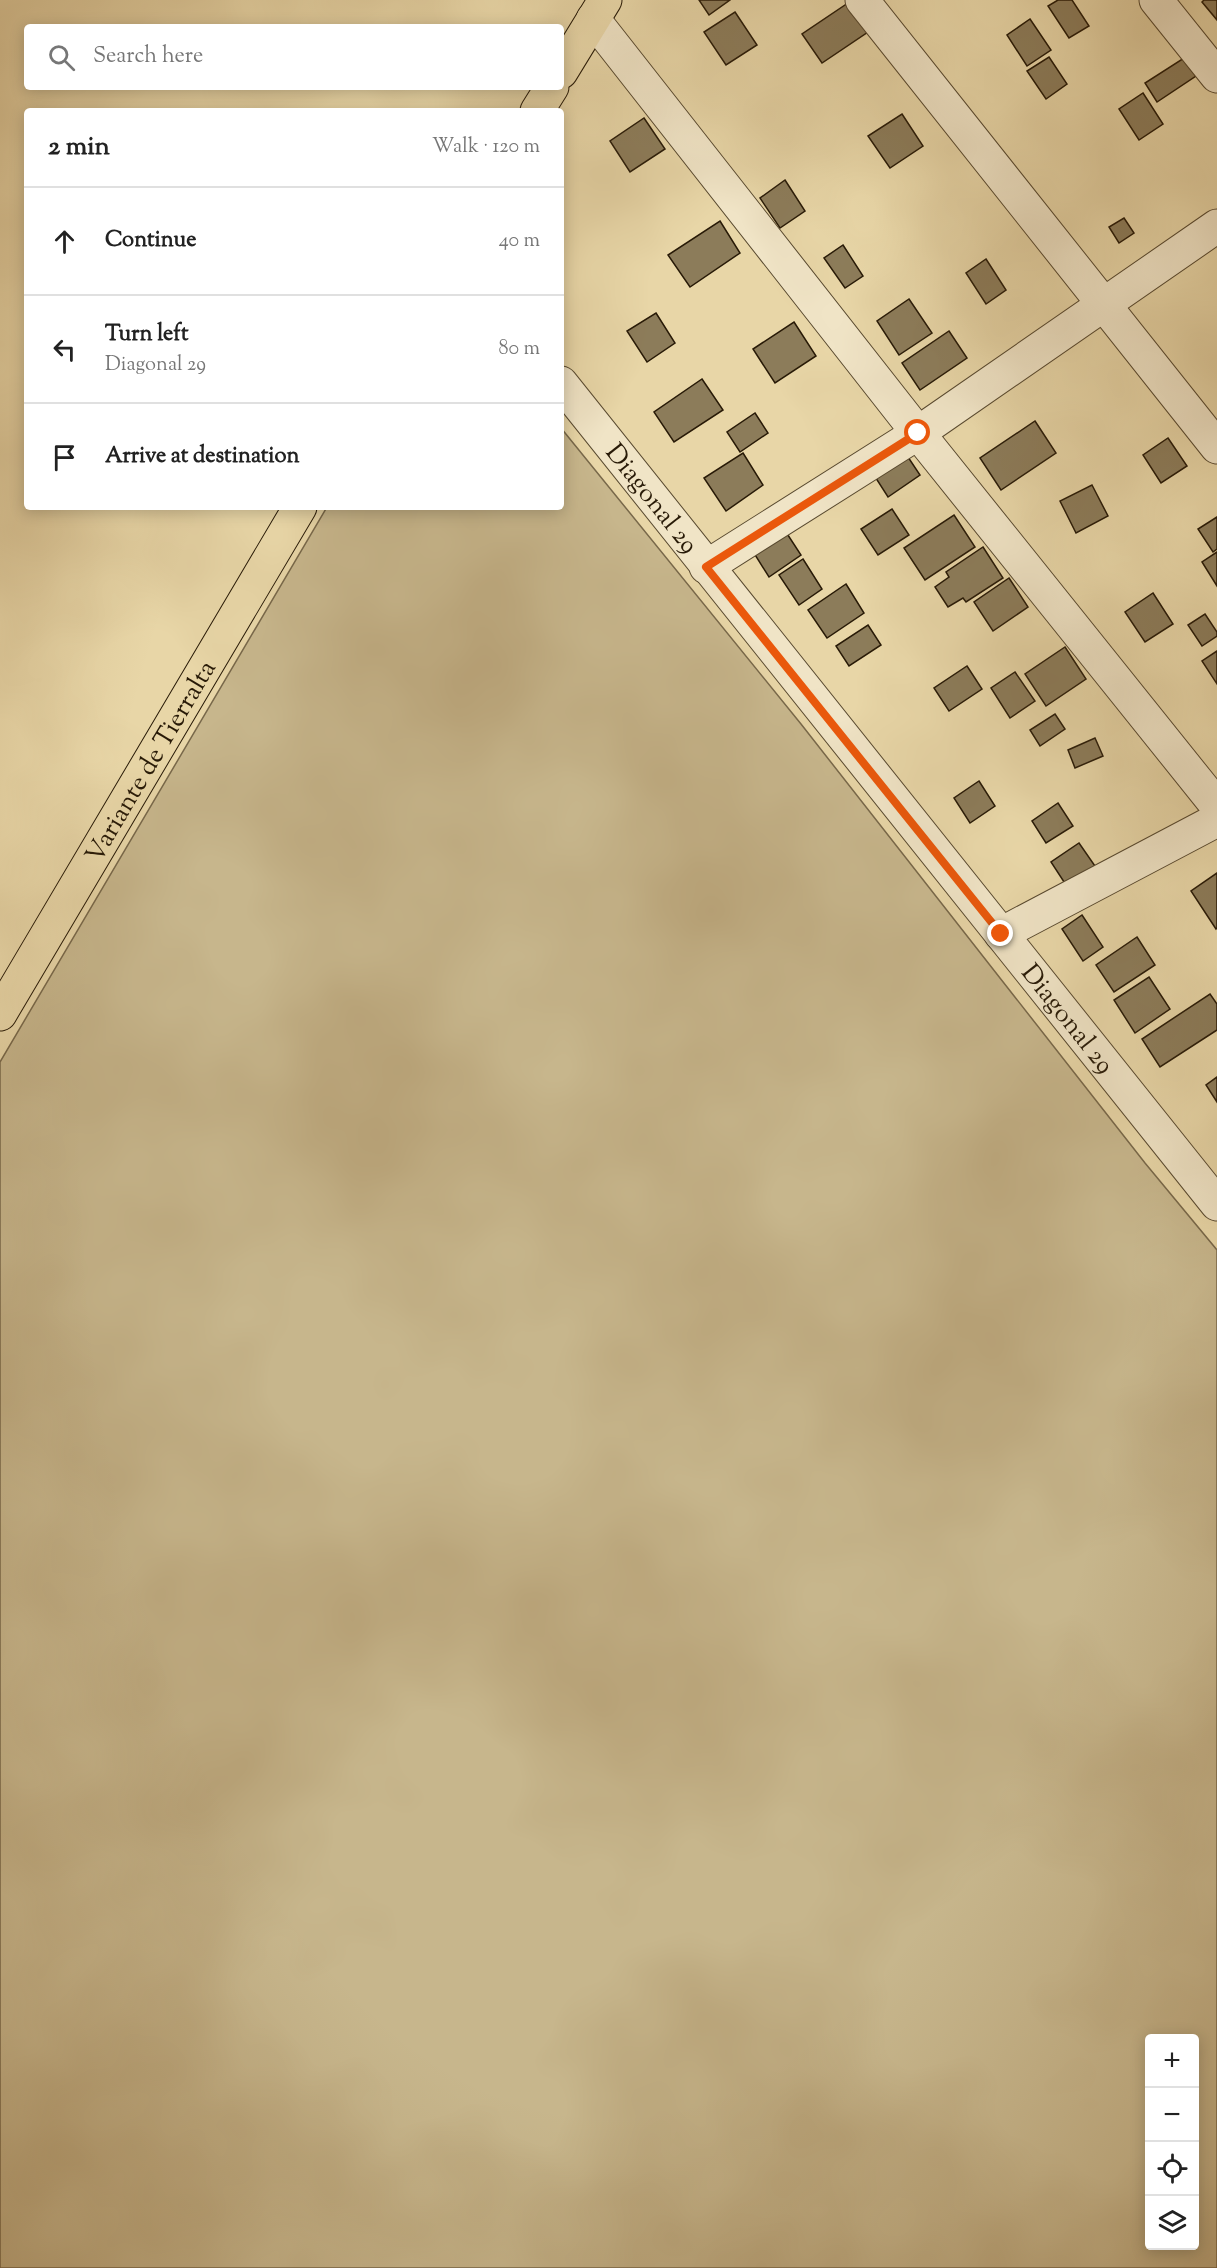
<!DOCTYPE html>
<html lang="en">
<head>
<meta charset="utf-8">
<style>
	:root { --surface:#fff; --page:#f2f2f2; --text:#222; --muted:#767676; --line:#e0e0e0 }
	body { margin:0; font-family:"Sorts Mill Goudy",serif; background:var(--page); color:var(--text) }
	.controls { position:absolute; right:18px; bottom:18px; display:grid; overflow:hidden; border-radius:6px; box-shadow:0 3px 15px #0003 }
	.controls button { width:54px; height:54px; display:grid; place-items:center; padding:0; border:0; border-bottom:2px solid var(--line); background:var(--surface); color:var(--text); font:30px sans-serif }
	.stop { position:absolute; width:18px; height:18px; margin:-14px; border:4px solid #ea580c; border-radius:50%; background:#fff }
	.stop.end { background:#ea580c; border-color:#fff; box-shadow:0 2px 6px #0008 }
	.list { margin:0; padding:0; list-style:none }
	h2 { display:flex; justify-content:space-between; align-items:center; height:78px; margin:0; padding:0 24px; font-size:26px }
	h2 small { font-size:20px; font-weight:400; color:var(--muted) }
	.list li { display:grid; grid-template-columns:39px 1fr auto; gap:18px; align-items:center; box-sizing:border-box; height:108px; padding:0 24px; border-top:2px solid var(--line) }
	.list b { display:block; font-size:22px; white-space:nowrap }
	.list p { margin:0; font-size:20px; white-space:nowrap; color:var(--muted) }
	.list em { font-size:20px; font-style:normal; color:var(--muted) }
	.icon { flex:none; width:33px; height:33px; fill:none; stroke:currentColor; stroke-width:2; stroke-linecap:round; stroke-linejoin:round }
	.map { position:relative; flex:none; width:1217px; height:2268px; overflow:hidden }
	.search { position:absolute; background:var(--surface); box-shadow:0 3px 15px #0003; left:24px; top:24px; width:540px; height:66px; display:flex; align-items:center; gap:15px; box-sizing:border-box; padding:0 21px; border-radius:6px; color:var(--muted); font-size:22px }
	.panel { position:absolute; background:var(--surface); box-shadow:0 3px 15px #0003; left:24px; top:108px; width:540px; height:402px; border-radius:6px }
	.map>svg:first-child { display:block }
</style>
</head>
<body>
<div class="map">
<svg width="1217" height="2268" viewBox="0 0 1217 2268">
	<rect width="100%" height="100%" fill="#e8d6a7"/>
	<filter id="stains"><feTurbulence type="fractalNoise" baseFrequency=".00333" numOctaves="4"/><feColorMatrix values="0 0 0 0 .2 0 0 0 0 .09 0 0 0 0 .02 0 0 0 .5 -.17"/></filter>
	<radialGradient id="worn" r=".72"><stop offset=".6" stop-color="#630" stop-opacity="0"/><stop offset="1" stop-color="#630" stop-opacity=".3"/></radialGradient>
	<path fill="#c7b68c" stroke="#78684a" stroke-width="1.5" fill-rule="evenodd" d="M561,428L801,724L1145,1163L1217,1250V2268H0V1062L327,507H561ZM1150,2038H1194V2246H1150Z"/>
	<g fill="#8c7c5a" stroke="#281a07" stroke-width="1.5">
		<path d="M699,0H730L709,15Z"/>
		<path d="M1058,0H1072L1089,26L1069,38L1048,6Z"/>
		<path d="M1204,0H1217V20L1202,2Z"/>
		<path d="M848,3L868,32L822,63L802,34Z"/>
		<path d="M735,12L757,45L726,65L704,32Z"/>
		<path d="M1030,19L1051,50L1027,66L1007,35Z"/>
		<path d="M1049,57L1067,84L1046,99L1027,71Z"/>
		<path d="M1184,58L1196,76L1157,102L1145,83Z"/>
		<path d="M1143,93L1163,124L1139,140L1119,109Z"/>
		<path d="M902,114L923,146L890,168L868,136Z"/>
		<path d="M644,118L665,149L630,172L610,141Z"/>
		<path d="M785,180L805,211L780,228L760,198Z"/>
		<path d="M1124,218L1134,233L1119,243L1109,227Z"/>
		<path d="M720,221L740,253L690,287L668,255Z"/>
		<path d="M843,245L863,276L845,288L824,258Z"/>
		<path d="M986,259L1006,290L986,304L966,273Z"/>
		<path d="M909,299L932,333L899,355L877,321Z"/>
		<path d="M656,313L675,343L647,362L627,331Z"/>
		<path d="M794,322L816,356L775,383L753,349Z"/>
		<path d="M949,331L967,358L920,390L902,363Z"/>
		<path d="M702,379L723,410L674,442L654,412Z"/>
		<path d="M755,413L768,433L740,452L727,432Z"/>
		<path d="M1035,421L1056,453L1001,490L980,458Z"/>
		<path d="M1168,438L1187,466L1161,483L1143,455Z"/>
		<path d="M904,451L920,475L888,497L872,472Z"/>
		<path d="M743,453L763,485L726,511L704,478Z"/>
		<path d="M1092,485L1108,516L1076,533L1060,501Z"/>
		<path d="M892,509L909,535L878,555L861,529Z"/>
		<path d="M954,515L975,547L925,580L904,548Z"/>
		<path d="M1217,517V549L1213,552L1198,529Z"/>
		<path d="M784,529L801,555L769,577L752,550Z"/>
		<path d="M983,547L1003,578L966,602L963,598L948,607L935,587L949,577L946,572Z"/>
		<path d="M1217,552V586L1202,562Z"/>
		<path d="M803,559L822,589L799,605L779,575Z"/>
		<path d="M1009,578L1028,607L993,631L974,602Z"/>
		<path d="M846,584L864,613L827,638L808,610Z"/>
		<path d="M1153,593L1173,624L1145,642L1125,612Z"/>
		<path d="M1205,614L1217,632V636L1202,646L1188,625Z"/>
		<path d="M868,625L881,645L849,666L836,646Z"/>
		<path d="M1065,647L1086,679L1046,706L1025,674Z"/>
		<path d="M1217,651V684L1202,661Z"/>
		<path d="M967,666L982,689L949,711L934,688Z"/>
		<path d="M1015,672L1035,701L1010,718L991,688Z"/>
		<path d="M1055,714L1065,729L1040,746L1030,730Z"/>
		<path d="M1095,738L1103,756L1075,768L1068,750Z"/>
		<path d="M979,781L995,806L970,823L954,798Z"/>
		<path d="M1058,803L1073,826L1046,843L1032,821Z"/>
		<path d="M1079,843L1095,866L1066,885L1051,862Z"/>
		<path d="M1217,873V928L1216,929L1191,891Z"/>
		<path d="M1082,915L1103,947L1083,961L1062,929Z"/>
		<path d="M1137,937L1155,965L1114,992L1096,965Z"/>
		<path d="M1149,977L1170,1009L1135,1033L1114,1000Z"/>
		<path d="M1210,994L1217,1004V1030L1160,1067L1142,1039Z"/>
		<path d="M1217,1077V1102L1206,1085Z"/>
	</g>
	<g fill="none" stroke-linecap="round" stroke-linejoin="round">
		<defs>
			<g id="minor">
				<path d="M862,0L1217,447"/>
				<path d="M1156,0L1217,76"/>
				<path d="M593,19L918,433L1217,806"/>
				<path id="s1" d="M561,383L1217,1204"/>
				<path d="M706,567L918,433L1217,226"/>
				<path d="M1001,934L1217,820"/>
			</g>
			<g id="major">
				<path d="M561,72L605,0"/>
				<path d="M537,111L552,87"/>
				<path id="s2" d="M0,1014L300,507"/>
			</g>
		</defs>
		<use href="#minor" stroke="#58492f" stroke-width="35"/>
		<use href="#major" stroke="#281a07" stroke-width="35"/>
		<use href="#minor" stroke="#f0e4c6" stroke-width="33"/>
		<use href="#major" stroke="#e8d6a7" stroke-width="33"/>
	</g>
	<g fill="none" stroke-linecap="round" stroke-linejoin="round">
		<path stroke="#ea580c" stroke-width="8" d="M918,433L706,567L1001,934"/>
	</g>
	<g text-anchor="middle" stroke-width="4.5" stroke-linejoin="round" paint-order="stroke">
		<g font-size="26" fill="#281a07" stroke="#f0e4c6">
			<text dy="9" stroke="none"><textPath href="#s1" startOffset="147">Diagonal 29</textPath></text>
			<text dy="9" stroke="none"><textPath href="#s2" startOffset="294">Variante de Tierralta</textPath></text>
			<text dy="9" stroke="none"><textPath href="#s1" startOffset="813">Diagonal 29</textPath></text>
		</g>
	</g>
	<rect width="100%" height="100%" filter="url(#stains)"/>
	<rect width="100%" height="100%" fill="url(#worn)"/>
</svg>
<div class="controls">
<button>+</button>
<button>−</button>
<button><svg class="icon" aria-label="locate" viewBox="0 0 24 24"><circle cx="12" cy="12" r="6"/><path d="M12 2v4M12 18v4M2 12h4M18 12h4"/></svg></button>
<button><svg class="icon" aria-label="layers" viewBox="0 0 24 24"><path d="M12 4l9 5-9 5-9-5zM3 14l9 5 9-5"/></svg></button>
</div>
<div class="stop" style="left:918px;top:433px"></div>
<div class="stop end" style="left:1001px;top:934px"></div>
<div class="search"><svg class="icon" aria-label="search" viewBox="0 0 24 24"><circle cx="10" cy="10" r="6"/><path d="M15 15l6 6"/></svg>Search here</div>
<section class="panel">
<h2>2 min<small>Walk · 120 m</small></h2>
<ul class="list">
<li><svg class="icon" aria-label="ahead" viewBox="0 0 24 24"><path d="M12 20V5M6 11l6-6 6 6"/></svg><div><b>Continue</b></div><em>40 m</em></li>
<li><svg class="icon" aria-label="left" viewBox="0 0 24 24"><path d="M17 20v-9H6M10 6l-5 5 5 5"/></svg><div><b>Turn left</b><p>Diagonal 29</p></div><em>80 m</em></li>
<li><svg class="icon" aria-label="arrive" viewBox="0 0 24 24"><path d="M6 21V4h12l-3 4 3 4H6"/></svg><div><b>Arrive at destination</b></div></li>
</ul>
</section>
</div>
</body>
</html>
